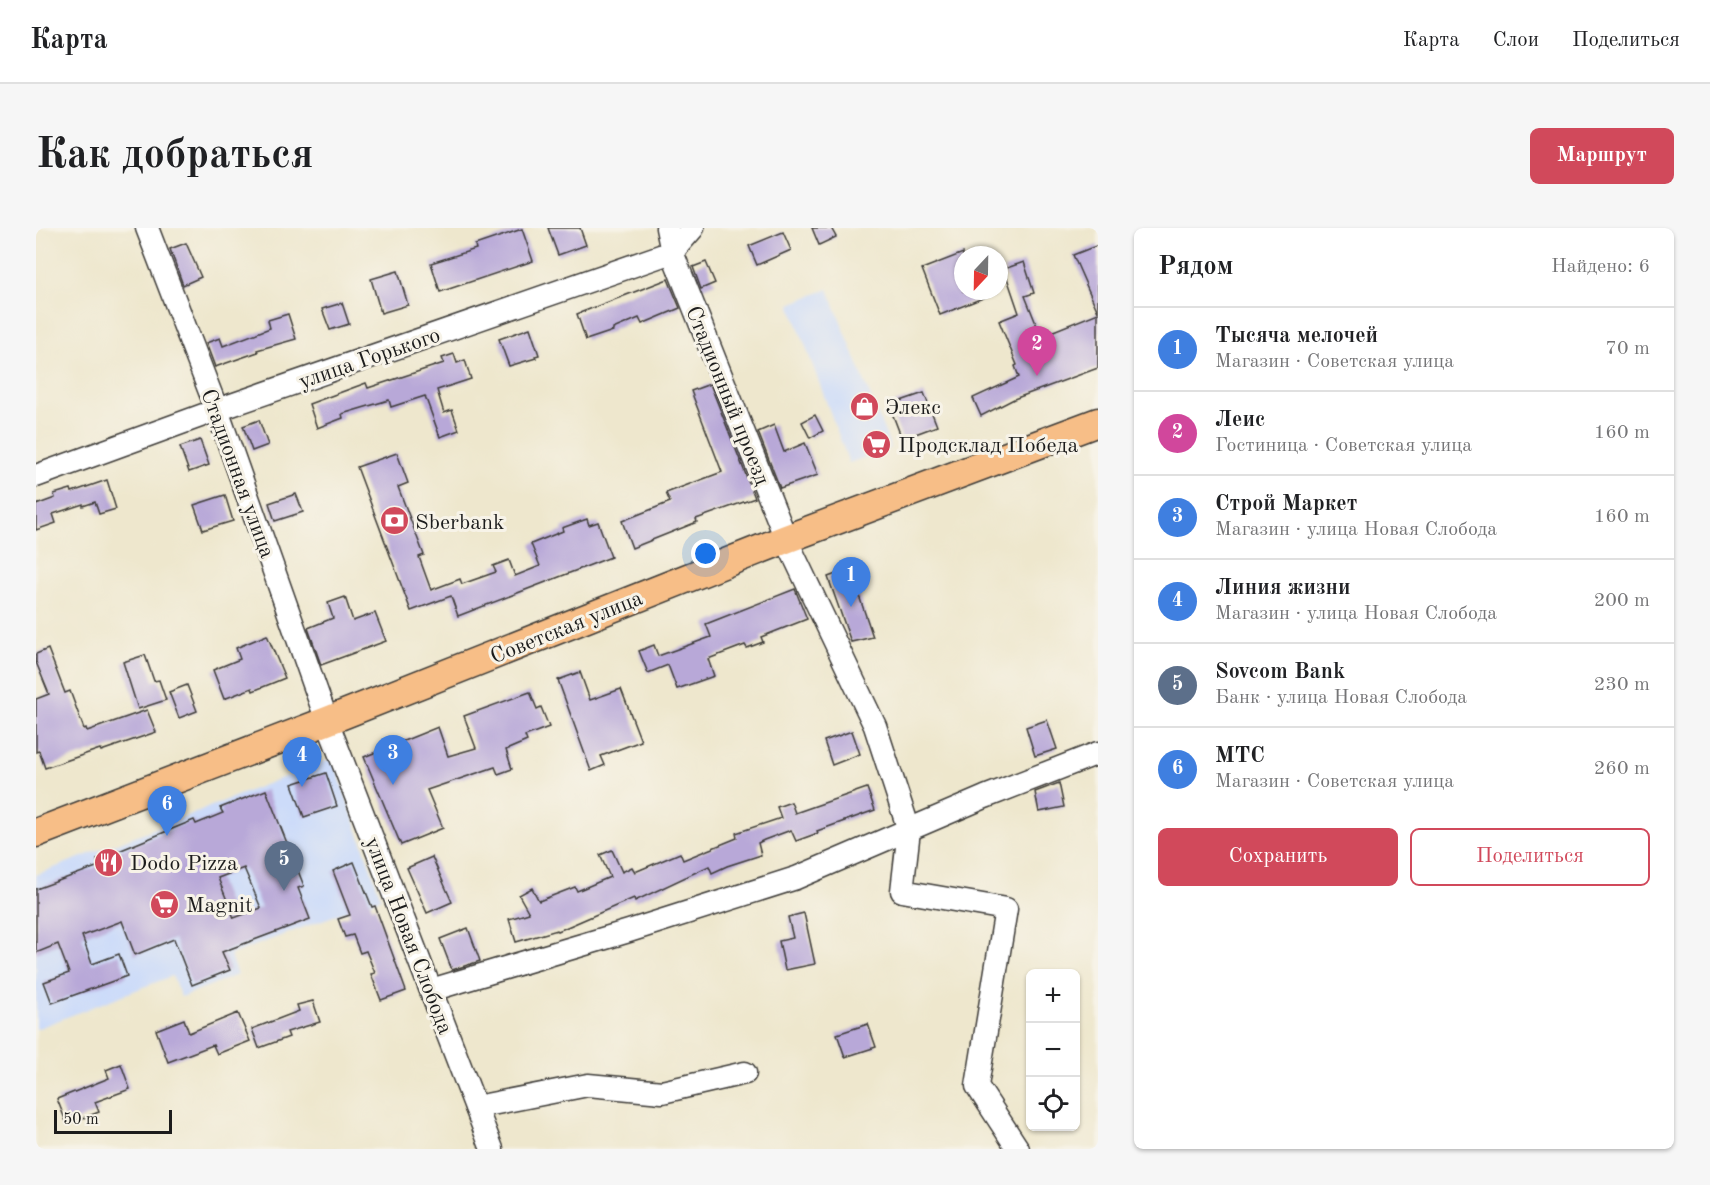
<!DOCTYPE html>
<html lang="ru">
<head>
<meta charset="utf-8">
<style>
	:root { --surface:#fff; --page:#f6f6f6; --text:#202124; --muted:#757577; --line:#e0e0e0; --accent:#d1495b }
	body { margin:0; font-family:"Old Standard TT",serif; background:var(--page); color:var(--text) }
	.controls { position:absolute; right:18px; bottom:18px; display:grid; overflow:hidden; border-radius:9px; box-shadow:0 2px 4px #0004 }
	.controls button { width:54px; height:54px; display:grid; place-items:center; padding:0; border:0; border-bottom:2px solid var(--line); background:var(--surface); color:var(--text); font:30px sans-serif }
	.compass { position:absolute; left:918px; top:18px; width:54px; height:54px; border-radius:50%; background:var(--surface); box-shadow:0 2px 4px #0004; rotate:202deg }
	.scale { position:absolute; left:18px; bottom:15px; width:118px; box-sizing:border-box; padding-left:6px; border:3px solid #1c1c1c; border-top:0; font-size:16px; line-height:21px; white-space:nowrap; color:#1c1c1c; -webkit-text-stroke:4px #f7f3e8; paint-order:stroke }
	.you { position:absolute; left:670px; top:326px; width:21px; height:21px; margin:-15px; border:4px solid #fff; border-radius:50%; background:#1a73e8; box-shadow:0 0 0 9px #1a73e833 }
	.badge { display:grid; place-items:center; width:39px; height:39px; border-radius:50%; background:var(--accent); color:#fff; font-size:20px; font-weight:700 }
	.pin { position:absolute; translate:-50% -50px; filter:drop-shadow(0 2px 3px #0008) }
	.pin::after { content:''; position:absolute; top:32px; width:21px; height:18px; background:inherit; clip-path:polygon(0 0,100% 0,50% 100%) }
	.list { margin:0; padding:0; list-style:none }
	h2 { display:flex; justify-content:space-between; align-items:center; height:78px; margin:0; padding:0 24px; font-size:26px }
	h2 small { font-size:20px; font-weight:400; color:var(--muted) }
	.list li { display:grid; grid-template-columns:39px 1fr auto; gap:18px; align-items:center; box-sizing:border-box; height:84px; padding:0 24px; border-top:2px solid var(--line) }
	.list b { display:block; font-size:22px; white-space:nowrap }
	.list p { margin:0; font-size:20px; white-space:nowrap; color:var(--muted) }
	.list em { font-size:20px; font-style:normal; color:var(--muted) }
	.actions { display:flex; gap:12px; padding:18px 24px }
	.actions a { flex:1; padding:14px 0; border:2px solid var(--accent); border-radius:9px; text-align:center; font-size:21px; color:var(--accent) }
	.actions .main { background:var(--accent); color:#fff }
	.icon { flex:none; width:33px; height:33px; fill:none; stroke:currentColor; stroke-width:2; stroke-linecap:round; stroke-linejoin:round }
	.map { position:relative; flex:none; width:1062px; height:921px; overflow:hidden; border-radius:9px }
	header { display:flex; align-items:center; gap:36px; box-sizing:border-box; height:84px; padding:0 30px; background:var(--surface); border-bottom:2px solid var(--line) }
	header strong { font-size:28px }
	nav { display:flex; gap:33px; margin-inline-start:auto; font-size:21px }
	.intro { display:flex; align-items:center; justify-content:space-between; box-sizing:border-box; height:144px; padding:0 36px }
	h1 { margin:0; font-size:42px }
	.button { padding:15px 27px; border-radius:9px; background:var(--accent); color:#fff; font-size:21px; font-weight:700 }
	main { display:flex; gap:36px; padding:0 36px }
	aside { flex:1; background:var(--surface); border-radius:9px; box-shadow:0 2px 4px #0004 }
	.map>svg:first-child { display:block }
</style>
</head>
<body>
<header>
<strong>Карта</strong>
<nav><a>Карта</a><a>Слои</a><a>Поделиться</a></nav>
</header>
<div class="intro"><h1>Как добраться</h1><a class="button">Маршрут</a></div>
<main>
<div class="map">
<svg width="1062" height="921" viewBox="0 0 1062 921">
	<rect width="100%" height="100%" fill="#f7f3e8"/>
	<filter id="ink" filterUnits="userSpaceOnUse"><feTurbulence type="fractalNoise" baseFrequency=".0167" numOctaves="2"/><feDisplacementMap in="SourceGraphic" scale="12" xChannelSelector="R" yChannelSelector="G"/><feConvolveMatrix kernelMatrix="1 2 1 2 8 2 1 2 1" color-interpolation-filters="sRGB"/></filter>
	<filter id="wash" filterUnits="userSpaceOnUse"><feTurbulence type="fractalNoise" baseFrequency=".008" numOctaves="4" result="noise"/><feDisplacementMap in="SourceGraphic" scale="24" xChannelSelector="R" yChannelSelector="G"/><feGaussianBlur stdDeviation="1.35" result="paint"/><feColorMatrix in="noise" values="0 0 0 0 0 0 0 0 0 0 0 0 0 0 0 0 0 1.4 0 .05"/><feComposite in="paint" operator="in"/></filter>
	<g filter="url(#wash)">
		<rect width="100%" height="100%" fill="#eee7cd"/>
		<g fill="#ccdbf9">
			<path d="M792,61L855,220L813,235L754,76Z"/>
			<path d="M297,530L345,670L194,727L201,747L145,769L136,748L0,801V647Z"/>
		</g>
		<g id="blocks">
			<g fill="#b8a8d8" fill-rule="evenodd">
				<path d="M512,0H544L550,17L522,27Z"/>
				<path d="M776,0H795L800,9L783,17Z"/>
				<path d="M486,1L497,33L404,64L395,35L440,21L439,17Z"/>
				<path d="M747,4L755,22L721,37L713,18Z"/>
				<path d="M150,15L165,49L147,57L134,21Z"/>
				<path d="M1062,17V84L1037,27Z"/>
				<path d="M927,25V63L962,64L904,87L886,41Z"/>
				<path d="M670,34L679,55L665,61L657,39Z"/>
				<path d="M988,34L998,65L989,68L1005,108L1062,85V140L978,171L945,188L937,170L983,149L979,138L981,137L963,93L983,85L968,41Z"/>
				<path d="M362,43L372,77L345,85L335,51Z"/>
				<path d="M632,51L644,80L606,96L603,90L577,101V103L550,112L541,86Z"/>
				<path d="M306,75L313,96L294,102L286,81Z"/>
				<path d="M252,86L260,111L221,122L222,124L179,139L170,115L184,110L187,118L234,100L232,92Z"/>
				<path d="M494,100L503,127L499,128L500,130L473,138L463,111Z"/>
				<path d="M418,126L421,135L429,132L435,151L401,162L408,185L416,182L423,202L404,209L389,168L355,179L353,172L306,186L307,190L281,200L273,176L330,155L332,160L408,135L406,130Z"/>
				<path d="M674,156L719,270L660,291L661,294L596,320L586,293L634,274L630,265L686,244L655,163Z"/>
				<path d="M888,165L901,198L866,211L853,177Z"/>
				<path d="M779,187L787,203L774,210L766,194Z"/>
				<path d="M223,192L232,217L216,223L207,198Z"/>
				<path d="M738,197L748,224L769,215L782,247L744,260L722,204Z"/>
				<path d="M164,212L173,237L153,244L144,219Z"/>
				<path d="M361,225L372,255L362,259L388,327L383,329L395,362L424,351L426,356L460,344L457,338L473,332L479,348L504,338L495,316L527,303L526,300L551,291L553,297L562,294L575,329L422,388L415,368L375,383L321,239Z"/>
				<path d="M71,252L80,281L63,286L59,274L47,278V276L17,286L20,295L0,302V277L19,270L18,266L35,261L36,264Z"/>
				<path d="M260,266L267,284L239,293L233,275Z"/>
				<path d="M189,267L197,293L167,302L158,277Z"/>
				<path d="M814,341L837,409L815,414L792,349Z"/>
				<path d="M759,361L771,391L725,409L727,414L711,420L709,417L672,431L678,448L641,461L632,437L612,445L603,423L618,417L622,428L675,409L670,396Z"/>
				<path d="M309,369L317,393L339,385L350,413L285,437L272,400L297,390L292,375Z"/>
				<path d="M231,407L249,450L217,463L216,460L188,471L177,442L204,431L200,420Z"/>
				<path d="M12,421L29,465L34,463L48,501L50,500L51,503L111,482L120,504L65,523L64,521L9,540L3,523L0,524V471L13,466L0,434V426Z"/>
				<path d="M109,427L118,453L123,452L130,472L102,481L87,434Z"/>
				<path d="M544,444L554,472L585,461L605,513L565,528L569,537L555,543L522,452Z"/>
				<path d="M151,457L161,483L143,490L133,464Z"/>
				<path d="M494,464L501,481L505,479L513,499L489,508L491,513L470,522L476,541L462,546L459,539L391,562L407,600L365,617L328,529L402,499L412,528L440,520L428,488Z"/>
				<path d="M1011,492L1021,521L999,528L990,499Z"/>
				<path d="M816,503L824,526L796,537L788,513Z"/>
				<path d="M290,545L301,578L268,589L256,556Z"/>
				<path d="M1023,555L1028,579L1003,584L999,564Z"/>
				<path d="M831,560L839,582L781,603L782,605L760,613L755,602L728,612L722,615L725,627L691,638L676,645L673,638L599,673L598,670L522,703L521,702L480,714L473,691L493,685L483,667L496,660L503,673L539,659L541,663L574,649L564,627L576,622L586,644L596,639L599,644L644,625L647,632L701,610L700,605L745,590L741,579L755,574L759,585Z"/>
				<path d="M230,562L268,658L262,660L274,691L186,724L194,742L156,757L138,711L99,727L86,693L46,708L56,736L83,726L91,748L16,775L8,754L33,745L22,716L0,725V661L63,638L61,632L158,592L160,596L187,585L184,580ZM208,640L225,680L198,690L182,650Z"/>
				<path d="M396,629L416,674L391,685L371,640Z"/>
				<path d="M318,634L336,679L339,678L370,763L345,772L335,746L339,745L330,723L324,725L317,707L309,709L302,691L314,687L297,643Z"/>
				<path d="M768,685L779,736L749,742L743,713L757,710L752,689Z"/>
				<path d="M432,700L444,733L416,742L404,711Z"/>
				<path d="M277,773L284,794L251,804L253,809L223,820L216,801L263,783L261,777Z"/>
				<path d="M202,785L214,813L181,826L177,817L132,834L120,802L148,791L153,805Z"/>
				<path d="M832,796L840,819L809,829L801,806Z"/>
				<path d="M85,836L94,861L59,874L63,884L31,896L21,871L73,850L70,842Z"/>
			</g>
		</g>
	</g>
	<g filter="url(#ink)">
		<use href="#blocks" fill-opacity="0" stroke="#3c3a37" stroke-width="1.5"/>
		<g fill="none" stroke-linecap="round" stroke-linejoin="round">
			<defs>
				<g id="minor">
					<path d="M111,0L181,182L291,493L456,921"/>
					<path d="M631,0L636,24L750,311L839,498L873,602L866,663L970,681L941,858L982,921"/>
					<path d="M0,248L181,182L636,24L657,0"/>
					<path d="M395,762L593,703L760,650L949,569L1062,525"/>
					<path d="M440,879L552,857L626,864L709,845"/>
				</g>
				<path id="major" d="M0,605L291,493L750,311L1062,194"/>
			</defs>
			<use href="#minor" stroke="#3c3a37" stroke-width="25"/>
			<use href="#major" stroke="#3c3a37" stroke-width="31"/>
			<use href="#minor" stroke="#fff" stroke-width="22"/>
			<use href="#major" stroke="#f7be87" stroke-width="28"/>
		</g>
	</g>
	<defs>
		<symbol id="shop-disc" viewBox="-11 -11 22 22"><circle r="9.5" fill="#d1495b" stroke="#f7f3e8"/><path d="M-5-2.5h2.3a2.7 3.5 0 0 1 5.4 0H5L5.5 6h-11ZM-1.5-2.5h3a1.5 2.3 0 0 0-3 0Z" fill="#fff"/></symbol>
		<symbol id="supermarket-disc" viewBox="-11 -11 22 22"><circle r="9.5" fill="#d1495b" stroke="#f7f3e8"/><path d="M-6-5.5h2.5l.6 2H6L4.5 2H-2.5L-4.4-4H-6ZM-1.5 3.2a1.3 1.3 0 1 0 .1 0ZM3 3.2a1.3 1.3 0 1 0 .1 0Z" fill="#fff"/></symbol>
		<symbol id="bank-disc" viewBox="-11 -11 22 22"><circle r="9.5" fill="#d1495b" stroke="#f7f3e8"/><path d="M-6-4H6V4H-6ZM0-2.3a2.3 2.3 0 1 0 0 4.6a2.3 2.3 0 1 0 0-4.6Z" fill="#fff"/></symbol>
		<symbol id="restaurant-disc" viewBox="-11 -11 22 22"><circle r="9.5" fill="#d1495b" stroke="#f7f3e8"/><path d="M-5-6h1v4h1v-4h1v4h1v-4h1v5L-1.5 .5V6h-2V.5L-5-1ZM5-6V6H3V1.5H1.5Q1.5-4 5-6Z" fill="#fff"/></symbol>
	</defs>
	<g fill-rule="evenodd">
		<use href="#shop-disc" x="812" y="162" width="33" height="33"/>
		<use href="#supermarket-disc" x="824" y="200" width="33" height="33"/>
		<use href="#bank-disc" x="342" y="276" width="33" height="33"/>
		<use href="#restaurant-disc" x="56" y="618" width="33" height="33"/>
		<use href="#supermarket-disc" x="112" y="660" width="33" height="33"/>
	</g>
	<g text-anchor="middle" stroke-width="6" stroke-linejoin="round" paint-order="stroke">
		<g font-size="22" fill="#1c1c1c" stroke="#f7f3e8">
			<text transform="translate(333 129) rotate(-19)" y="8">улица Горького</text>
			<text transform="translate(693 167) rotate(68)" y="8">Стадионный проезд</text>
			<text transform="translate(203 245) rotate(70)" y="8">Стадионная улица</text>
			<text transform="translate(530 398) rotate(-22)" y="8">Советская улица</text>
			<text transform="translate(374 707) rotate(69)" y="8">улица Новая Слобода</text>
		</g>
		<g font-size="22" fill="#1c1c1c" stroke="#f7f3e8" text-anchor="start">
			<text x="849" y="186">Элекс</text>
			<text x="862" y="224">Продсклад Победа</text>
			<text x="379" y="301">Sberbank</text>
			<text x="94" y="642">Dodo Pizza</text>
			<text x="150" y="684">Magnit</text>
		</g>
	</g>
</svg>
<div class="controls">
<button>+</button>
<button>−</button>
<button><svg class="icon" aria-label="locate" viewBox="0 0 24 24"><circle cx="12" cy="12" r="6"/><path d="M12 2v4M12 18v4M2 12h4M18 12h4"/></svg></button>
</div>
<svg class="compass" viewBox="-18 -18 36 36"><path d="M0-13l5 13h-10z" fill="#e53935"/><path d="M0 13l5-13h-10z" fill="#757577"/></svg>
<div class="scale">50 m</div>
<div class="you"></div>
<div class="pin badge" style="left:815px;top:379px;background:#3f7fe0">1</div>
<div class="pin badge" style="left:1001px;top:148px;background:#d1479c">2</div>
<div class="pin badge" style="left:357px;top:557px;background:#3f7fe0">3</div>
<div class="pin badge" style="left:266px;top:559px;background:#3f7fe0">4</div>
<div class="pin badge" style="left:248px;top:663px;background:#5c6f8a">5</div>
<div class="pin badge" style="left:131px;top:608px;background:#3f7fe0">6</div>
</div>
<aside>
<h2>Рядом<small>Найдено: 6</small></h2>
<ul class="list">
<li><span class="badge" style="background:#3f7fe0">1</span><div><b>Тысяча мелочей</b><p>Магазин · Советская улица</p></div><em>70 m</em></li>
<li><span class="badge" style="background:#d1479c">2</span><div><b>Леис</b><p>Гостиница · Советская улица</p></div><em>160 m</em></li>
<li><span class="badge" style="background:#3f7fe0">3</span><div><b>Строй Маркет</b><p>Магазин · улица Новая Слобода</p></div><em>160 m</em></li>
<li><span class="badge" style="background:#3f7fe0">4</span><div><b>Линия жизни</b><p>Магазин · улица Новая Слобода</p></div><em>200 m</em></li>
<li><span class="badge" style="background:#5c6f8a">5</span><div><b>Sovcom Bank</b><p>Банк · улица Новая Слобода</p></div><em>230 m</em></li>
<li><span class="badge" style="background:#3f7fe0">6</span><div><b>МТС</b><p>Магазин · Советская улица</p></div><em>260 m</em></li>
</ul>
<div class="actions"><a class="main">Сохранить</a><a>Поделиться</a></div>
</aside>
</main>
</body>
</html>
